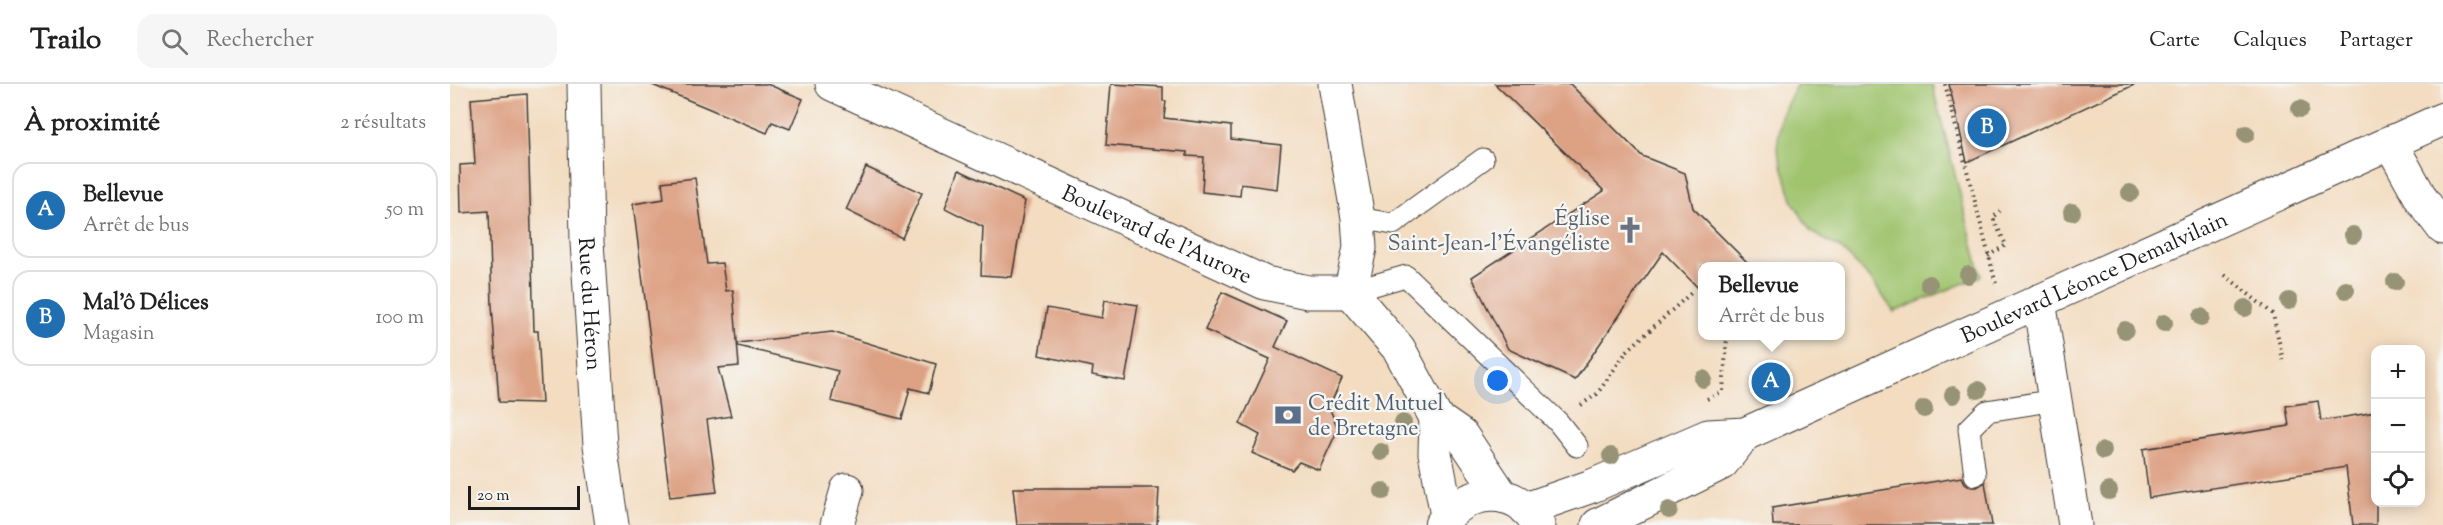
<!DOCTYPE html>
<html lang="fr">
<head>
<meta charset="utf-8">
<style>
	:root { --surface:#fff; --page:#f6f6f6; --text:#222; --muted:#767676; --line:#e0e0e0; --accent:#1f6fb2 }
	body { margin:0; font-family:"Sorts Mill Goudy",serif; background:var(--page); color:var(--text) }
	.controls { position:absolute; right:18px; bottom:18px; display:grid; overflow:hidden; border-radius:12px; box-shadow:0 3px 15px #0003 }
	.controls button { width:54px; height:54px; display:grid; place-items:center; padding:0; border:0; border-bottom:2px solid var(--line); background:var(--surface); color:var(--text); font:30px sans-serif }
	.scale { position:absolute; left:18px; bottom:15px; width:112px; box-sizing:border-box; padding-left:6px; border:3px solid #1c1c1c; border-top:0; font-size:16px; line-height:21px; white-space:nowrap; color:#1c1c1c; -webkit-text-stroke:4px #f6f6f2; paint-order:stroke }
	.you { position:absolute; left:1048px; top:297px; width:21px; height:21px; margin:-15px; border:4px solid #fff; border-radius:50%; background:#1a73e8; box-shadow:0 0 0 9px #1a73e833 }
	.badge { display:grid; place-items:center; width:39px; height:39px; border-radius:50%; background:var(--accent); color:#fff; font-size:20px; font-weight:700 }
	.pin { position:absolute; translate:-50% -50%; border:3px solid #fff; box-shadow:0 2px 6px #0006 }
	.popup { position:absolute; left:1248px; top:178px; width:147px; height:78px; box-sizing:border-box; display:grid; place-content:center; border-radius:12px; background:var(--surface); filter:drop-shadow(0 2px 4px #0005); font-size:20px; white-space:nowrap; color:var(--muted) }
	.popup b { font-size:22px; color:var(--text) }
	.popup::after { content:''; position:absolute; left:50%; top:100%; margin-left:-12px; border:12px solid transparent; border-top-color:var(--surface) }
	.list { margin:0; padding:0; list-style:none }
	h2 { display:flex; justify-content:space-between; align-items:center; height:78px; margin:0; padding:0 24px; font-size:26px }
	h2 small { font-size:20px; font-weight:400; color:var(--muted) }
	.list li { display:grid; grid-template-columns:39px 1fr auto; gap:18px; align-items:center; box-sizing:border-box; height:96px; margin:0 12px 12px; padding:0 12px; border:2px solid var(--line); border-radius:18px }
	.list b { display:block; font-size:22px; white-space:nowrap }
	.list p { margin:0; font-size:20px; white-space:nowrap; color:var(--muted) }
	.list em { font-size:20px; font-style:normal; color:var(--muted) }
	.icon { flex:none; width:33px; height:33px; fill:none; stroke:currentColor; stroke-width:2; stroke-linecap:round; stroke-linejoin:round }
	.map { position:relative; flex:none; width:1993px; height:441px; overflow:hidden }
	header { display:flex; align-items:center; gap:36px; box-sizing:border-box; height:84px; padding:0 30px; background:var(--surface); border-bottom:2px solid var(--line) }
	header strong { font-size:28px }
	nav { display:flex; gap:33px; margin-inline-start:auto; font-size:21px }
	.search { width:420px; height:54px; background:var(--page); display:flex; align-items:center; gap:15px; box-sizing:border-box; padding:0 21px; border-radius:18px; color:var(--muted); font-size:22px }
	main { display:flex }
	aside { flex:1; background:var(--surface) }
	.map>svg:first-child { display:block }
</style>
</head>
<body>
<header>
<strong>Trailo</strong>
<div class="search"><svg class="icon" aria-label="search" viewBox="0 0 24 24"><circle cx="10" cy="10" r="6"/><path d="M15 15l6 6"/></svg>Rechercher</div>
<nav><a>Carte</a><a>Calques</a><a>Partager</a></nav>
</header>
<main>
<aside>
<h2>À proximité<small>2 résultats</small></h2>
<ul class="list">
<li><span class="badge">A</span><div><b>Bellevue</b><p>Arrêt de bus</p></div><em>50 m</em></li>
<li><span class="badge">B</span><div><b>Mal'ô Délices</b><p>Magasin</p></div><em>100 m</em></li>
</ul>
</aside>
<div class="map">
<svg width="1993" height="441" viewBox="0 0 1993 441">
	<rect width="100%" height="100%" fill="#f6f6f2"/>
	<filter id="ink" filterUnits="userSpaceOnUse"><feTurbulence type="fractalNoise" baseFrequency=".0167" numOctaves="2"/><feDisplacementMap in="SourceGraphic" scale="12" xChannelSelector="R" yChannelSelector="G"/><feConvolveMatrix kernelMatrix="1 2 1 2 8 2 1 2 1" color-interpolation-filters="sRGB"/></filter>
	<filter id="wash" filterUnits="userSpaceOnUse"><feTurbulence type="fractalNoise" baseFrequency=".008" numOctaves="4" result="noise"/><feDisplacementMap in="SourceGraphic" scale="24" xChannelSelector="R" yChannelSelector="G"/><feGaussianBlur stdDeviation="1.35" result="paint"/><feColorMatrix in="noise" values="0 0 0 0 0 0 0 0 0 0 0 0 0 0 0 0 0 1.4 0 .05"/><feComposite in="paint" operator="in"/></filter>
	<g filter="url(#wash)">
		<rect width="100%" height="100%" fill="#f3dcc0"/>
		<path fill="#a0c46e" stroke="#5e7045" stroke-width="1.5" d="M1347,0H1482L1531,192L1444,228L1420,194L1390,164L1361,148L1342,116L1327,64L1331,32Z"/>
		<g id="blocks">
			<g fill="#dda184">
				<path d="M200,0H317L353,15L340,45L322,38L317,49Z"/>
				<path d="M661,0L713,3V17H716L714,34L781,42V55L831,61L827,105L791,100L790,112L752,108L754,73L737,72V68L656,61Z"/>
				<path d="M1045,0H1120L1192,72L1235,89L1243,124L1302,183H1252V208L1213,168L1125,296L1058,265L1022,193L1154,107Z"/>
				<path d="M1499,0H1686L1517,78Z"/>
				<path d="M77,10L84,247H88L92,319L49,318L42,221L39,127L11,129L10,81L25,80L21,15Z"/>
				<path d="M416,83L472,109L452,154L396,126Z"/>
				<path d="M509,86L575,117L562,193L531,191L533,143L495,124Z"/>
				<path d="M245,94L257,180L272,179L276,207L283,206L289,282L268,284L281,332L257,336L267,408L220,413L183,120L214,115L212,98Z"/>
				<path d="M772,208L837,237L825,263L892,294L879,323L888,345L869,386L849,378L842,386L802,369L810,351L790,340L820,275L755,246Z"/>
				<path d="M655,216L688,221L675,297L642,291L643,283L589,271L597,224L652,234Z"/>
				<path d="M382,248L486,280L479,309L460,304L452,335L381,317L388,287L288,262V259Z"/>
				<path d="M1868,317L1871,337L1926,328V441H1903L1896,383L1699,414L1693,365L1839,342L1836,322Z"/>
				<path d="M1512,393L1515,399L1521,403H1527L1535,398L1542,441H1323L1322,424Z"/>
				<path d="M563,404H709L707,441H567Z"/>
			</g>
		</g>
	</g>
	<g filter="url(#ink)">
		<use href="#blocks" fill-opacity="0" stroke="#3c3935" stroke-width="1.5"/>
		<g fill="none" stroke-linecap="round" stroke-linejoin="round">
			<defs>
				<g id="lane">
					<path d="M908,134L943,140L1033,75"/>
					<path d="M900,208L956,192L1108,338L1127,362"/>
					<path d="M1525,391L1519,345L1537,327L1605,316"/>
				</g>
				<g id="street">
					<path id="s1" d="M134,0L137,158L150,361L162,441"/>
					<path id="s2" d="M382,0L815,199L858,208H900"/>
					<path d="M885,0L908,134L910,164L900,208"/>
					<path d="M1940,58L1972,116L1993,144"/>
					<path d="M900,208L949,265L986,334L1012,352L1052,412"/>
					<path d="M1589,217L1625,441"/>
					<path d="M986,334L985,369L997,431"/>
					<path d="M387,441L397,406"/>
				</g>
				<g id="secondary">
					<path id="s3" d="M1076,425L1142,402L1258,352L1295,350L1993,35"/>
					<path d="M991,441C1014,404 1067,399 1088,441"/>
					<path d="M1148,441L1272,379L1295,350"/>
				</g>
			</defs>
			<use href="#lane" stroke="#3c3935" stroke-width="23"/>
			<use href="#street" stroke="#3c3935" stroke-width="35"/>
			<use href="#secondary" stroke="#3c3935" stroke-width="35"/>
			<g stroke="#3c3935" stroke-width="4" stroke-dasharray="1.5 4.5" stroke-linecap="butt">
				<path d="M1495,0L1546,200"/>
				<path d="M1538,172L1556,161L1543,134L1550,127"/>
				<path d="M1775,191L1823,230L1833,276"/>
				<path d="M1257,315L1273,307L1277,252"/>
				<path d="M1131,321L1147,310L1177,267L1241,209"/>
			</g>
			<use href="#lane" stroke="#fff" stroke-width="21"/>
			<use href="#street" stroke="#fff" stroke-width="33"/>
			<use href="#secondary" stroke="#fff" stroke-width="33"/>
		</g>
		<g fill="#969376">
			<circle cx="1850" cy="25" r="9"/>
			<circle cx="1796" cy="50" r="9"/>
			<circle cx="1680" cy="109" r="9"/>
			<circle cx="1622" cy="128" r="9"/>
			<circle cx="1903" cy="151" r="9"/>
			<circle cx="1518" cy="191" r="9"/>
			<circle cx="1945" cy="198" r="9"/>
			<circle cx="1479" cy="200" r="9"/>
			<circle cx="1896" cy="206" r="9"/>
			<circle cx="1839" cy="217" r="9"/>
			<circle cx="1795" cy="224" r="9"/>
			<circle cx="1751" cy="233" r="9"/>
			<circle cx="1714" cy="239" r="9"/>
			<circle cx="1675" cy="246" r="9"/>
			<circle cx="1253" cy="295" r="9"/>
			<circle cx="1528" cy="306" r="9"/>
			<circle cx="1503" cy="311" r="9"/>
			<circle cx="1474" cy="325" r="9"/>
			<circle cx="953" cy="339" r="9"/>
			<circle cx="1653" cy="367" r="9"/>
			<circle cx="931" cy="368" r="9"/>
			<circle cx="1161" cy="372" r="9"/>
			<circle cx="933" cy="407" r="9"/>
			<circle cx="1659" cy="407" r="9"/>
			<circle cx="1219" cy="426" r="9"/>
		</g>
	</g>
	<defs>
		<symbol id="church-bare" viewBox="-9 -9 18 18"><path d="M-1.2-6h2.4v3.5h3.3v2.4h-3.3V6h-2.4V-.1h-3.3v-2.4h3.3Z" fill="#6b7280" stroke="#f6f6f2" stroke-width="2.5" paint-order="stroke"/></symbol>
		<symbol id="bank-bare" viewBox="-9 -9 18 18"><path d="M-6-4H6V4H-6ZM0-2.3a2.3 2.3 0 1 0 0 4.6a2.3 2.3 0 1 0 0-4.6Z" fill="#5c6f8a" stroke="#f6f6f2" stroke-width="2.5" paint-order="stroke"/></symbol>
	</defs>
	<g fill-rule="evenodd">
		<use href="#church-bare" x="1161" y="127" width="38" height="38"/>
		<use href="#bank-bare" x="819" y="312" width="38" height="38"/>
	</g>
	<g text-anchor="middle" stroke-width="4.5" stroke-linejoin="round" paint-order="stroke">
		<g font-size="22" fill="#5b616d" stroke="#f6f6f2" text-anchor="end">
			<text x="1160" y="141">Église<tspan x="1160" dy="25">Saint-Jean-l'Évangéliste</tspan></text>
		</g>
		<g font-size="22" fill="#1c1c1c" stroke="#f6f6f2">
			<text dy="8" stroke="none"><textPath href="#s2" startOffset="358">Boulevard de l'Aurore</textPath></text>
			<text dy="8" stroke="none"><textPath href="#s3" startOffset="616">Boulevard Léonce Demalvilain</textPath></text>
			<text dy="8" stroke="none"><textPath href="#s1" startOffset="220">Rue du Héron</textPath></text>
		</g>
		<g font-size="22" fill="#4e5e75" stroke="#f6f6f2" text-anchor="start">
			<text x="858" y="326">Crédit Mutuel<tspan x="858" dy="25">de Bretagne</tspan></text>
		</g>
	</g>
</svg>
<div class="controls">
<button>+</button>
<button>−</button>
<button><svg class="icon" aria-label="locate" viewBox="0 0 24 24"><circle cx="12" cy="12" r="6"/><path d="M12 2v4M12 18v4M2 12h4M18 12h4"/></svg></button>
</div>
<div class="scale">20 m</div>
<div class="you"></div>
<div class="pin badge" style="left:1321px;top:298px">A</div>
<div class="popup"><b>Bellevue</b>Arrêt de bus</div>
<div class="pin badge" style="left:1537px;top:44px">B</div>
</div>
</main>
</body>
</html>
